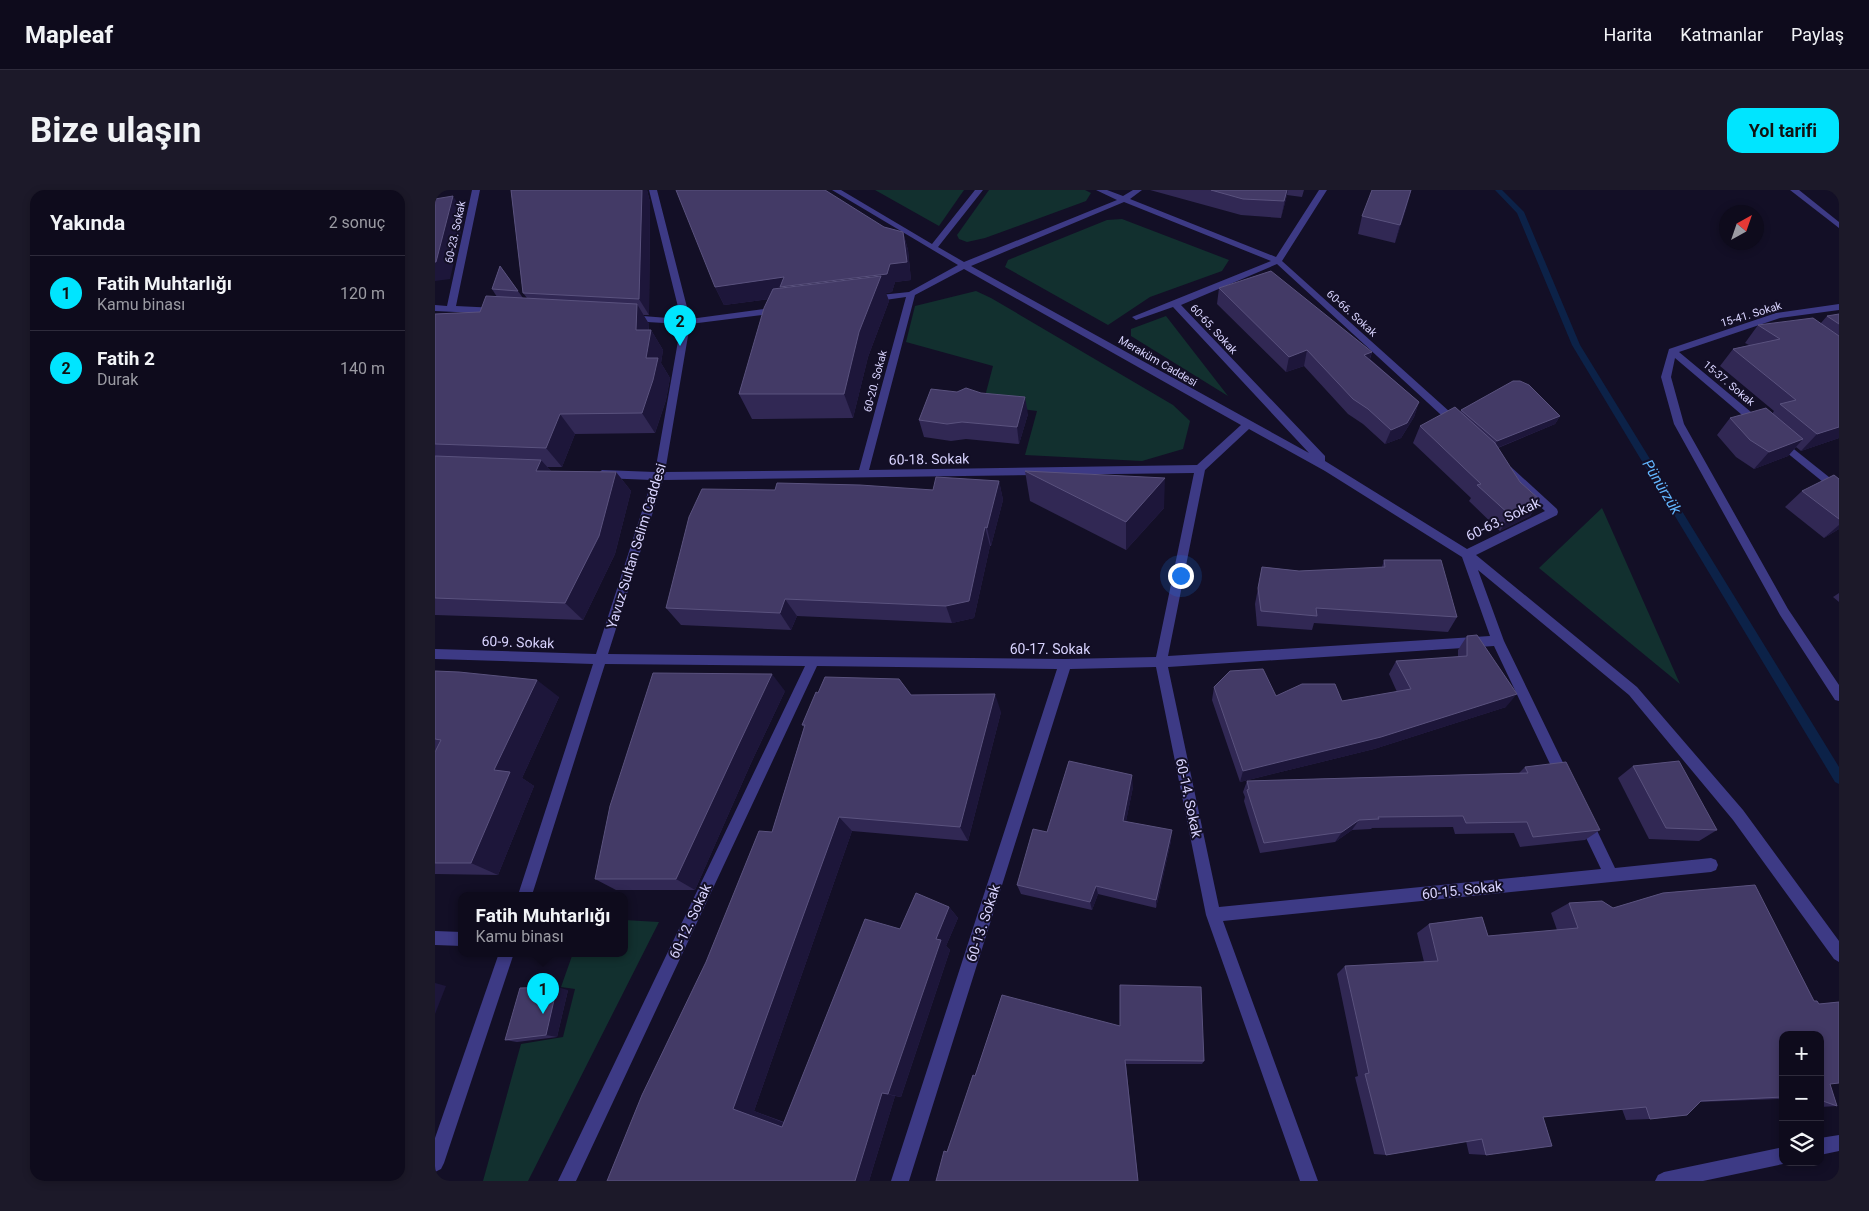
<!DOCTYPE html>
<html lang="tr">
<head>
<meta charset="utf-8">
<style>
	:root { --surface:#0e0b1c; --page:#1c1929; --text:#f1f3f6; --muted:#9b9ba3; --line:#2e2b3b; --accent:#00e5ff }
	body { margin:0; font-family:Roboto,sans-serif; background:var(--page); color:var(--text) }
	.controls { position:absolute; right:15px; bottom:15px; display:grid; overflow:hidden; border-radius:10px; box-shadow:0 2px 8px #0003 }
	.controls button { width:45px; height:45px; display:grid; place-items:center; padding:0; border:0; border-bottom:1px solid var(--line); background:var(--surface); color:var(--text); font:25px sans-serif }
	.compass { position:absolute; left:1284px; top:15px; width:45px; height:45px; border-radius:50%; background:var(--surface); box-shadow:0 2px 8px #0003; rotate:40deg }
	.you { position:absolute; left:745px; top:385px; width:18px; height:18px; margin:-12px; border:4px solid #fff; border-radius:50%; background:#1a73e8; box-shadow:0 0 0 8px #1a73e833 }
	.badge { display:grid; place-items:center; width:32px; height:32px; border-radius:50%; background:var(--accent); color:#111; font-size:16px; font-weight:700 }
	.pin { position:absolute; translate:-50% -41px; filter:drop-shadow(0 1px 2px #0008) }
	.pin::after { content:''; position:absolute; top:26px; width:18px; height:15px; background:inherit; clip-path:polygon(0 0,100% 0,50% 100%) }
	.popup { position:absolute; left:23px; top:702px; width:170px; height:65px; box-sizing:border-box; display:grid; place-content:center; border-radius:10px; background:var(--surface); filter:drop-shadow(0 1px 4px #0005); font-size:16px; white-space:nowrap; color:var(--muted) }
	.popup b { font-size:19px; color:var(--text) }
	.popup::after { content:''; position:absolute; left:50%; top:100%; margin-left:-10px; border:10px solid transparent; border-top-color:var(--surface) }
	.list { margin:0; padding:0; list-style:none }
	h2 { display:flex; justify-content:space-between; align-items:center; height:65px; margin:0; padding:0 20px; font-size:21px }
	h2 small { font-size:16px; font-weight:400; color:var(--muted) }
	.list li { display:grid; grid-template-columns:32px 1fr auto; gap:15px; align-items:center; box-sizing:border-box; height:75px; padding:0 20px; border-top:1px solid var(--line) }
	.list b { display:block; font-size:19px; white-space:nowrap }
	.list p { margin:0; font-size:16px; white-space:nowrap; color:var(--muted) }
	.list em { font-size:16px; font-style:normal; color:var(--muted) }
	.icon { flex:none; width:28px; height:28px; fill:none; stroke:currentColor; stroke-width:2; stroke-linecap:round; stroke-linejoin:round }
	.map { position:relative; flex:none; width:1404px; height:991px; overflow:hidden; border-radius:15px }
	header { display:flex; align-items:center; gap:30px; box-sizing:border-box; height:70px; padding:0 25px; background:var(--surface); border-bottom:1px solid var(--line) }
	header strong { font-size:24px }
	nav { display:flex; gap:28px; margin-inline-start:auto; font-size:18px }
	.intro { display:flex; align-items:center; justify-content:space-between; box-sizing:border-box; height:120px; padding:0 30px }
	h1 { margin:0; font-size:35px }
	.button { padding:12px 22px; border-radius:15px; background:var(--accent); color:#111; font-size:18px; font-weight:700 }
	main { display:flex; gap:30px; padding:0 30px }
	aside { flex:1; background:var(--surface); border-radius:15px; box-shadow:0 2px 8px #0003 }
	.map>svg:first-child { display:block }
</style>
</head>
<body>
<header>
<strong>Mapleaf</strong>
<nav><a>Harita</a><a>Katmanlar</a><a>Paylaş</a></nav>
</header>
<div class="intro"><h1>Bize ulaşın</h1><a class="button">Yol tarifi</a></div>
<main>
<aside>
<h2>Yakında<small>2 sonuç</small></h2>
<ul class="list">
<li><span class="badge">1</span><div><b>Fatih Muhtarlığı</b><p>Kamu binası</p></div><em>120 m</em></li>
<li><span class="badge">2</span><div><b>Fatih 2</b><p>Durak</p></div><em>140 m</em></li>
</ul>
</aside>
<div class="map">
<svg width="1404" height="991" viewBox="0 0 1404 991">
	<rect width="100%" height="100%" fill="#130f26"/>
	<g fill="#12302f">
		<path d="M440,0H529L504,36Z"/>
		<path d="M554,0H650L656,3L651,11L550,48L532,52L524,49L522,45Z"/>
		<path d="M687,29L794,70L787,81L715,107L673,135L570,77L573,70L672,30Z"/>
		<path d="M541,101L556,108L738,215L755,231L748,259L707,271L590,265L602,221L548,214L558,176L471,152L480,116Z"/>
		<path d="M731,126L793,206L696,146V139Z"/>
		<path d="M1167,318L1245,494L1104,378Z"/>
		<path d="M189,730L224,732L93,991H48L86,854L128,847L140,799L126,797L138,763H189Z"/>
	</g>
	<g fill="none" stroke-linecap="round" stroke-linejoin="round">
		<path fill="#0c2248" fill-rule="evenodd" d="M1060,0H1067L1089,22L1145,155L1404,577V594L1400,592L1137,155L1082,23Z"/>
		<g fill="#3d3a85" fill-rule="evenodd">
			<path d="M37,0H45L21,116L62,118L66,121L62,124L0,121V115L12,116Z"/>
			<path d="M214,0H222L255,129L344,117L348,120L344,123L255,134L230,282L424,280L471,107L436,112L432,109L436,106L474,102L523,75L397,0H406L497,54L540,0H548L503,57L529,72L682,10L661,0H672L688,6L698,0H707L695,9L841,67L884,0H892L847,71L1025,231V235H1017L842,74L746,115L890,266V271L1032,359L1110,321L1068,283L1067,280L1068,277H1076L1122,319L1123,322L1122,325L1041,365L1202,497L1308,620L1404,751V772L1399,769L1298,630L1194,505L1043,380L1069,451L1134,585L1136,589L1134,593L1129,595L1124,593L1059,456L733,477L784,717L1166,679L1143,631L1145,626L1150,624L1155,626L1180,678L1276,668L1281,670L1283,675L1281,680L1276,682L788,731L883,991H865L771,725L721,477L635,479L474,991H456L622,479L382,476L141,991H123L370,476L170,474L97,705H83L158,474L0,469V459L161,464L217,290L167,288L162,284L167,280L220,282L246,134L195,131L191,128L195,125L246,129ZM689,12L836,71L697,127L701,130L738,117L874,263L536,76ZM529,79L774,217L806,235L762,275L434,280L480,105ZM814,239L890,281L1027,367L1055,446L733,466L770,280ZM759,283L721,467L630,469L173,464L228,290Z"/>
			<path d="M1355,0H1364L1404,32V38Z"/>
			<path d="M1404,114V120L1345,128L1244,162L1328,232V236H1320L1240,168L1236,187L1249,234L1353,419L1404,495V511L1400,510L1345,425L1239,234L1226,187L1234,159L1341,123Z"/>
			<path d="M1345,248L1404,295V305L1341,254V250Z"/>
			<path d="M0,741L27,742V756L0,755Z"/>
			<path d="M64,763H79L9,973L6,979L0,982V948Z"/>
			<path d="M1404,945V961L1385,965V948Z"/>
			<path d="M1348,957V972H1351L1348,974L1268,991H1220L1223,985L1229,982Z"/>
		</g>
	</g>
	<g fill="#312854">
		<path d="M76,0H213H212L215,12L214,125H208L214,134V140H216L228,160L226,173L235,188L231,210L220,243L140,244L127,277H112L116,281L181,282L196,301L180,364L148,430L0,425V124L45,122L62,107L57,99L65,76L88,108H92L88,103Z"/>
		<path d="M715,0H869L867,7L852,5L846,28L806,25Z"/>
		<path d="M976,0L960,53L923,44L927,26Z"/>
		<path d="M449,37L468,42L473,60L476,90L460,92L457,102L451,103L454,111L433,167L418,228L317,229L304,204L334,109L289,115L280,97Z"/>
		<path d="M784,98L937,162L935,169L984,212L979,227L966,248L950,254L928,234L913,224L869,176L851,182L782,114Z"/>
		<path d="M1404,124V248L1366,261L1361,257L1353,266L1319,279L1301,267L1282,245L1295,228L1337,224L1339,221L1285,176L1298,159L1314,155L1310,153L1323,135L1386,133L1392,126Z"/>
		<path d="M1026,220L1125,226L1120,234L1063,258L1085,292L1105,310L1095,326L1065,341L1034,311L1036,308L978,253L985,236L1025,222Z"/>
		<path d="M593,224L584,254L531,249L516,251L489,247L484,230Z"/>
		<path d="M590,281L729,318L691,360L595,311Z"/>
		<path d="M1404,289V339L1389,348L1350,317L1367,301Z"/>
		<path d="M564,291L568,310L556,356H555L539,428L517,433L362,426L356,440L246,435L231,418L498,300Z"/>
		<path d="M949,370L1022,427L1013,442L879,433L877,440L822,436L820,414L827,377L864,381L947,377Z"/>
		<path d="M1404,403V412L1398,407Z"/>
		<path d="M1032,446L1071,517L939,559L805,592L777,510L779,497L841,506L907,511L962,502L954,484L961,471L1023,467V460Z"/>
		<path d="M0,481L124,507L87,588L99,596L63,685L0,684V562L1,560H0Z"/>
		<path d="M350,501L316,573L260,700H181L160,689Z"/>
		<path d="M383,503L476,505L566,522L533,651L417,641L319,921L349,932L465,739L514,717L523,728L511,756L515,760L466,907L460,906L434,991H172L337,642L369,537L367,535Z"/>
		<path d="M1198,576L1282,640L1264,651L1214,649L1183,588Z"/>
		<path d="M1090,577L1165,640L1150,650L1085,657L1079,643L1020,644L1018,637L937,638L936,639L917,640L900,652L825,663L809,611L810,607L808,602L812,591L1084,583Z"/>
		<path d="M698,597L691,631L736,651L721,718L663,704L657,720L586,704L582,695L612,642Z"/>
		<path d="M1320,695L1379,811H1382L1384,814L1404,812V893L1395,894L1402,916L1385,917V845H1348V910L1343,909L1265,912L1252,925L1215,929L1191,930L1187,919L1108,927L1117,956L1051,965L1034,964L1031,951L951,965L939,964L920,887L923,886L902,784L910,776L989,772L982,743L994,734L1047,727L1053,746L1122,740L1116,723L1134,713L1167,711L1178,718L1228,703Z"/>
		<path d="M133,800L122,847L82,852L70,850Z"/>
		<path d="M567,805L769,871L767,874H691L703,991L509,961H512L540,886Z"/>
	</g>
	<g fill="#1d163a">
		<path d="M207,0H213H212L215,12L214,125L204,109Z"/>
		<path d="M852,0H853L852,5L846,28Z"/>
		<path d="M976,0L972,17L960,53L965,35Z"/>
		<path d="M18,6L30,24L15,89L0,91V72Z"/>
		<path d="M468,42L473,60L476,90L460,92L457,102L451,103L454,111L433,167L418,228L409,204L349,107L289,115L280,97L349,87Z"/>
		<path d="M202,114L214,134L213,154L216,140L228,160L226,173L235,188L231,210L220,243L207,223L211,168L201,140Z"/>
		<path d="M872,160L869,176L851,182L854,167Z"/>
		<path d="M937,162L932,177L929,165Z"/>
		<path d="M590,207L593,224L584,254L582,237Z"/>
		<path d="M984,212L979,227L966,248L950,254L956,240Z"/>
		<path d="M125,224L140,244L127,277L111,258Z"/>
		<path d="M1125,226L1120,234L1057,260L1062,251Z"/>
		<path d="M1404,237V248L1366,261L1382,244Z"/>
		<path d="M1368,249L1353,266L1319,279L1334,262Z"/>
		<path d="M106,270L123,289L101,281Z"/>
		<path d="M181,282L196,301L180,364L148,430L130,413Z"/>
		<path d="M730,288L729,318L691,360V332Z"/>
		<path d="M564,291L568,310L556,356L552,338Z"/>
		<path d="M1105,310L1095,326L1065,341L1075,325Z"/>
		<path d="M1404,335V339L1389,348Z"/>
		<path d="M550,337L555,356L539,428L517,433L511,416Z"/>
		<path d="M350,409L362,426L356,440L345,423Z"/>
		<path d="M337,484L350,501L316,573L260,700L241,689L302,558Z"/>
		<path d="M102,490L124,507L87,588L99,596L63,685L36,673L59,580Z"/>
		<path d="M560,504L566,522L533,651L525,637Z"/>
		<path d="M1082,504L1071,517L939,559L805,592L808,581Z"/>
		<path d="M697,585L698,597L689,641L688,631Z"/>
		<path d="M404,627L417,641L319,921L365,939L347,937L298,919Z"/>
		<path d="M924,630L917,640L900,652L907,642Z"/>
		<path d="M737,640L736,651L721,718V710Z"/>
		<path d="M661,696L663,704L657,720L655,712Z"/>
		<path d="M514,717L523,728L511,756L515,760L466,907L453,904L501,749Z"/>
		<path d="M0,793L11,796L0,824Z"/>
		<path d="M122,797L133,800L122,847L111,845Z"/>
		<path d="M447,903L460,906L434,991H420Z"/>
	</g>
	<g fill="#433a66" stroke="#5a527e">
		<path d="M76,0H207L204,109L88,103Z"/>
		<path d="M241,0H390L449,37L468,42L472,72L455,74L452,84L345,97L349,87L280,97Z"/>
		<path d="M776,0H852L849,11L808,9Z"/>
		<path d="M937,0H976L965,35L927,26Z"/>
		<path d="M18,6L1,72H0V9Z"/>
		<path d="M65,76L83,101L57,99Z"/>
		<path d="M836,81L937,162L929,165L984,212L972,233L956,240L933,219L918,209L872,160L854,167L784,98Z"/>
		<path d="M446,86L424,142L409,204H304L329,118L338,99Z"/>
		<path d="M51,106L202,114L201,140H216L211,168H223L218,190L207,223L125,224L111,258L0,254V124L45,122Z"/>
		<path d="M1404,124V134L1392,126Z"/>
		<path d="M1378,128L1404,146V237L1382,244L1345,214L1361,210L1298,159L1345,149L1323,135Z"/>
		<path d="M1078,191H1085L1094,195L1125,226L1062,251L1026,220Z"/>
		<path d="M531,198L546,203L590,207L582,237L527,232L512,234L484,230L496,199L522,202Z"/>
		<path d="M1020,217L1060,253L1085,292L1105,310L1075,325L1042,295L1046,294L985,236Z"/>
		<path d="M1331,218L1368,249L1334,262L1315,250L1295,228Z"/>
		<path d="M0,266L106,270L101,281L181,282L164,346L130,413L0,408Z"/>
		<path d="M590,281L730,288L691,332Z"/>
		<path d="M1399,285L1404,289V329L1367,301Z"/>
		<path d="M501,287L564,291L552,338L550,337L534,411L511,416L350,409L345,423L231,418L254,327L267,299L340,300L342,293L425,295L498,300Z"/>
		<path d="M949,370H1006L1022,427L881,418L882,426L826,421L823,398L827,377L864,381L950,377Z"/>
		<path d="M1042,445L1082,504L946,547L808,581L779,497L795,481L828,479L841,506L867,494H900L907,511L976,499L961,471L1032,466V446Z"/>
		<path d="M0,481L24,482L102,490L59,580L75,582L36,673H0V562L6,550L0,549Z"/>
		<path d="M218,483L337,484L302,558L241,689H160L175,616Z"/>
		<path d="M390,487L464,489L476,505L560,504L525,637L404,627L298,919L347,937L430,729L465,739L481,703L514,717L501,749L506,750L453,904L447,903L420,991H172L207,905L271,772L324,641L337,642L370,535H367L381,502L383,503Z"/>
		<path d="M634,571L697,585L688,631L737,640L721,710L661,696L655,712L582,695L598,639L612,642Z"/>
		<path d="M1244,571L1282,640L1231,638L1198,576Z"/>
		<path d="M1131,572L1165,640L1098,647L1092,632L1031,633L1028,626L943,627L944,629L924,630L907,642L829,653L812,600L814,599L812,591L1093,583L1090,577Z"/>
		<path d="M1320,695L1379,811H1382L1384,814L1404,812V893L1395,894L1402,916L1385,910V845H1348V907L1266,911L1252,925L1215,929L1211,917L1108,927L1117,956L1051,965L1047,949L951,965L930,884L934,883L910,776L1003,771L994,734L1047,727L1053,746L1143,738L1134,713L1167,711L1178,718L1228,703Z"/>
		<path d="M685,795L766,797L769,871L690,870L703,991H501L509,961L512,962L538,885L540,886L567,805L685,836Z"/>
		<path d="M122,797L111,845L70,850L85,798Z"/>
	</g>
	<g text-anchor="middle" stroke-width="4" stroke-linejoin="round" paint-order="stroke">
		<g font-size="11" fill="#d9d4ff" stroke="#130f26">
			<text transform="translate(20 42) rotate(-78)" y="4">60-23. Sokak</text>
			<text transform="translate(917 123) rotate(42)" y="4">60-66. Sokak</text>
			<text transform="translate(1316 124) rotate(-17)" y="4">15-41. Sokak</text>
			<text transform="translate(779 139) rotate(47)" y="4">60-65. Sokak</text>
			<text transform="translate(723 171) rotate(30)" y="4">Meraküm Caddesi</text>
			<text transform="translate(440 191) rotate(-75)" y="4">60-20. Sokak</text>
			<text transform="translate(1294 193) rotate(40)" y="4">15-37. Sokak</text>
		</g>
		<g font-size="14" fill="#d9d4ff" stroke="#130f26">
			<text transform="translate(494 269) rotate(-1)" y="5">60-18. Sokak</text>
			<text transform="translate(1068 329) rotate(-26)" y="5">60-63. Sokak</text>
			<text transform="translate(201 356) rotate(-73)" y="5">Yavuz Sultan Selim Caddesi</text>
			<text transform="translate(83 452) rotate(2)" y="5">60-9. Sokak</text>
			<text x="615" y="464">60-17. Sokak</text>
			<text transform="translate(754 608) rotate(78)" y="5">60-14. Sokak</text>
			<text transform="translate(1027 700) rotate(-6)" y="5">60-15. Sokak</text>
			<text transform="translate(255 731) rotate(-65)" y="5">60-12. Sokak</text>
			<text transform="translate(548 733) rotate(-72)" y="5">60-13. Sokak</text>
		</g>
		<g font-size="15" font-style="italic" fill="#62b6ff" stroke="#130f26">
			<text transform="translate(1227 297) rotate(59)" y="5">Pünürzük</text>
		</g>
	</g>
</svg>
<div class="controls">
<button>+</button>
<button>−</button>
<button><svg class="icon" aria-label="layers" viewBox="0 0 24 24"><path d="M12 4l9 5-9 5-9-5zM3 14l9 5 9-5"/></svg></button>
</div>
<svg class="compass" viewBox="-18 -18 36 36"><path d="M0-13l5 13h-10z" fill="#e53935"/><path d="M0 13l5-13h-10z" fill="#9b9ba3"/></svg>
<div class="you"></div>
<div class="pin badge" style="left:108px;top:824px">1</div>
<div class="popup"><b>Fatih Muhtarlığı</b>Kamu binası</div>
<div class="pin badge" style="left:245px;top:156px">2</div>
</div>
</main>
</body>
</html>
